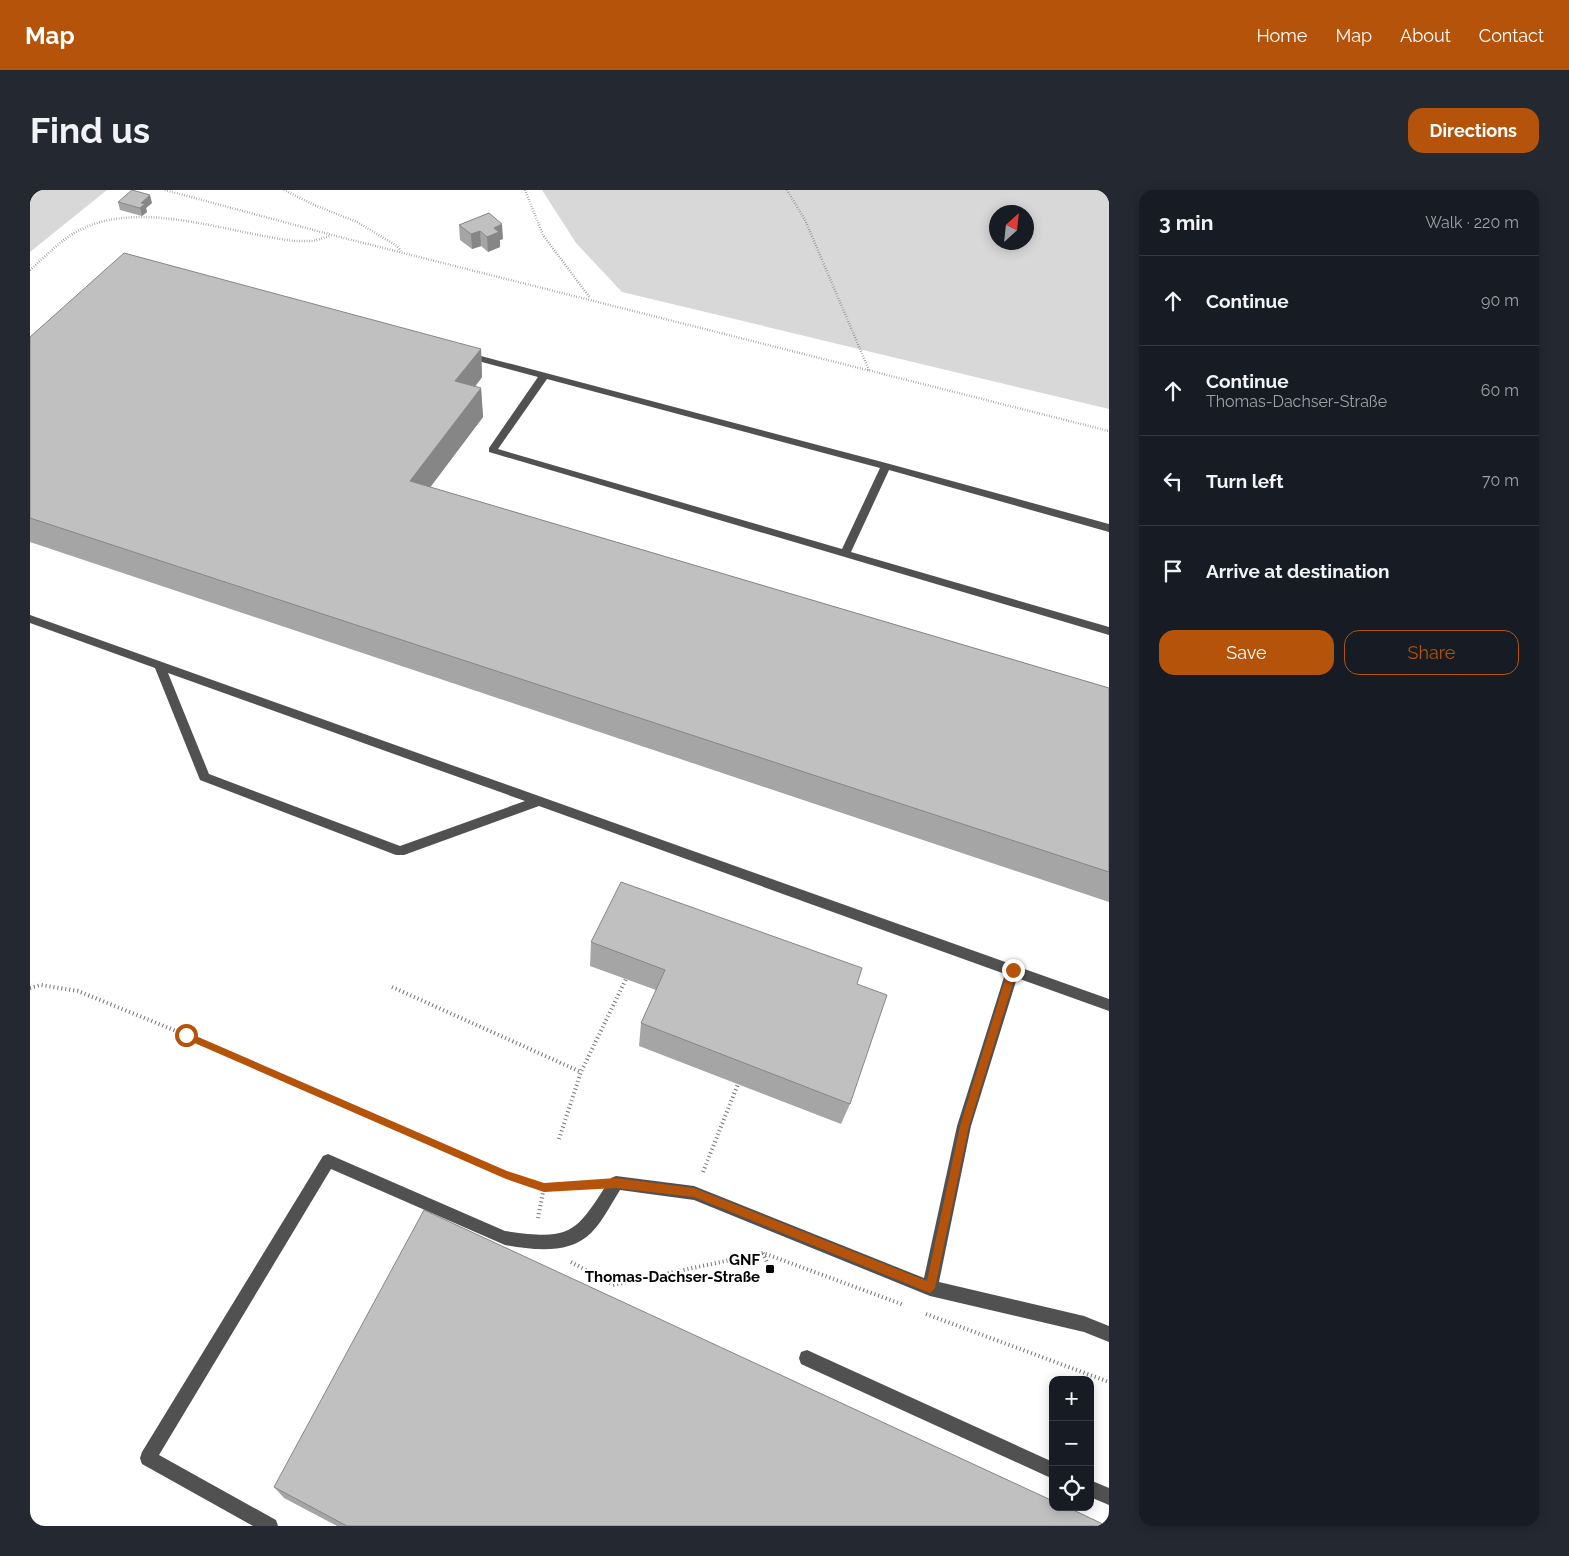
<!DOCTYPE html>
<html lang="en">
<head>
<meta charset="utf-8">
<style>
	:root { --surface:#171b24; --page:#242831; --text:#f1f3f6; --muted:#9ea1a6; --line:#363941; --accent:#b45309 }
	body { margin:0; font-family:Raleway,sans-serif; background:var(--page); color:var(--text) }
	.controls { position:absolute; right:15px; bottom:15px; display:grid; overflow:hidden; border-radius:10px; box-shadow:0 2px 12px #0003 }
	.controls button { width:45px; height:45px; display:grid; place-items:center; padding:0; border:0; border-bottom:1px solid var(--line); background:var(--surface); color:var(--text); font:25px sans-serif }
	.compass { position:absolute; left:959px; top:15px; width:45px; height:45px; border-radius:50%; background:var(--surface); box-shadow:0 2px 12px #0003; rotate:27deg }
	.stop { position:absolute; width:15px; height:15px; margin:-11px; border:4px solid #b45309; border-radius:50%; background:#fff }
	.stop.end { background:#b45309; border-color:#fff; box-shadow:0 1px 5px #0008 }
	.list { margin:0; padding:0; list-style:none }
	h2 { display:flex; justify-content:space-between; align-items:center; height:65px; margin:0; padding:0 20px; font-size:21px }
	h2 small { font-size:16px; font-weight:400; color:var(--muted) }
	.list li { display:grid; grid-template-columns:32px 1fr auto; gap:15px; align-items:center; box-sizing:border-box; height:90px; padding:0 20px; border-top:1px solid var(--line) }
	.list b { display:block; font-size:19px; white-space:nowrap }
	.list p { margin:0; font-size:16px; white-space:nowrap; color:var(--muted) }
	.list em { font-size:16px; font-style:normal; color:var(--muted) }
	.actions { display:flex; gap:10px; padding:15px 20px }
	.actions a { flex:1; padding:11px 0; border:1px solid var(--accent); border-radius:15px; text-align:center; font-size:18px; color:var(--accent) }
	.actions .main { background:var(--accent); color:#fff }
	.icon { flex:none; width:28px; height:28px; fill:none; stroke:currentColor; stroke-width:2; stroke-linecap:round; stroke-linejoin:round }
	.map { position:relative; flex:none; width:1079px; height:1336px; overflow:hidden; border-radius:15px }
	header { display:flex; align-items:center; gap:30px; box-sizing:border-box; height:70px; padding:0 25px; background:var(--accent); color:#fff }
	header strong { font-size:24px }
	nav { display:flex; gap:28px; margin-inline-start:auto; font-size:18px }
	.intro { display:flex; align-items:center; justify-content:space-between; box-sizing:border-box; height:120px; padding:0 30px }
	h1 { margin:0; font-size:35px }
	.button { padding:12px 22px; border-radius:15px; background:var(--accent); color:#fff; font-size:18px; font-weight:700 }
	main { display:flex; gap:30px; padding:0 30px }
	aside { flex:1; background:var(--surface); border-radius:15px; box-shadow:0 2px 12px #0003 }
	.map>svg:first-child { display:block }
</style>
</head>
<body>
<header>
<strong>Map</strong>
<nav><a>Home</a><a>Map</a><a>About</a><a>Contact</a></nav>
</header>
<div class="intro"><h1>Find us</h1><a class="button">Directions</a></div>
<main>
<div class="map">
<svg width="1079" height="1336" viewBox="0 0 1079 1336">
	<rect width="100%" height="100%" fill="#fff"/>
	<g fill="#d8d8d8" fill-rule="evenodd">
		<path d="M0,0H77L0,62Z"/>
		<path d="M512,0H1079V219L592,102L546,53ZM966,22H996V52H966Z"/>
	</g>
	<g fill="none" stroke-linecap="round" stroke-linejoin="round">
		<g stroke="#737373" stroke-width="2.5" stroke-dasharray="0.5 2" stroke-linecap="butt">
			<path d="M135,0L302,45L1079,241"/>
			<path d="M254,0L284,15L327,32L367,56L371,61"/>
			<path d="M495,0L513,45L560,108"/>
			<path d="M757,0L775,30L839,180"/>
			<path d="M0,80C17,65 33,47 54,38C115,10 202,44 265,51H283L300,46"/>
		</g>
		<g stroke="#737373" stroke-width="4" stroke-dasharray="1 3" stroke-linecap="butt">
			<path d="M362,797L551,882"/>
			<path d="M0,798L11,795L48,801L156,845L476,985L514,997L556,995"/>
			<path d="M529,949L551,882L596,789"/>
			<path d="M673,982L708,894"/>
			<path d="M508,1028L514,997"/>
			<path d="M733,1063L740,1079"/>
			<path d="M541,1072L583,1095L733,1063L874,1115"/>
			<path d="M896,1124L1079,1192"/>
		</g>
		<g fill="#515151" fill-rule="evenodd">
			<path d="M436,162L856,273L1079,334V342L859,280L821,362L1079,437V445L459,262V258L508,187L433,167V163ZM517,189L850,278L812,359L468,259Z"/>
			<path d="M0,425L1079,809V821L987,788L941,936L909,1092L1054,1126L1079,1136V1152L1054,1142L900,1106L664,1010L590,1000C581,1014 573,1031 561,1043C539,1065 503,1060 475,1055L301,979L129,1265L246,1330L248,1336H223L112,1274L110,1268L112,1262L293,966L298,964L475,1041C544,1051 545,1043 581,988L586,986L664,996L894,1088L927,936L975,784L509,616L374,665H366L170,590L125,478L0,433ZM138,483L495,611L370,656L179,584Z"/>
			<path d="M777,1160L1023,1272V1289L771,1174L769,1168L771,1162Z"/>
			<path d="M1060,1290L1079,1298V1315L1060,1307Z"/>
		</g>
	</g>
	<g fill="#a5a5a5">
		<path d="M88,12L122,13L116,18L117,22L112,26L90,20Z"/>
		<path d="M459,23L473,49L470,50V57L458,62L451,56L442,59L430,50L429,35Z"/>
		<path d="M0,147L451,159L452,187L445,197L451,198L453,227L400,297L1079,498V712L0,352Z"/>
		<path d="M561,752L827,794L820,914L811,934L609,856L611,833L626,800L560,776Z"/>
		<path d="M244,1297L1077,1336H307L254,1308Z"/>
	</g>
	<g fill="#868686">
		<path d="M120,5L122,13L116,18L117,22L112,26L110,18L111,13Z"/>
		<path d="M472,34L473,49L470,50V57L458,62L457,47L464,38Z"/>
		<path d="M450,41L451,56L442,59L441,44Z"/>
		<path d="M451,159L452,187L427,219L425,191Z"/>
		<path d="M451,198L453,227L384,319L380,291Z"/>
	</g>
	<g fill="#c0c0c0" stroke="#868686">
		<path d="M102,0L120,5L111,13L115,14L110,18L88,12Z"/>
		<path d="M459,23L472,34L464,38L469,42L457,47L450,41L441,44L429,35Z"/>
		<path d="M94,63L451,159L425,191L451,198L380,291L1079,498V682L0,328V147Z"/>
		<path d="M591,692L832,778L827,794L857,805L820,914L611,833L635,780L561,752Z"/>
		<path d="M394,1020L1023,1311V1317H1037L1077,1336H317L244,1297Z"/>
	</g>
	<path fill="#b45309" d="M983,777L987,780L939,936L905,1098L900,1103L664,1007L586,998L514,1002L476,989L153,848L151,845L153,843H159L477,981L514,993L586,988L664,998L897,1091L930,936L978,780Z"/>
	<rect fill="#000" stroke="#fff" stroke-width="2" x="735" y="1074" width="10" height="10" rx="2.5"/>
	<g text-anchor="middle" stroke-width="4" stroke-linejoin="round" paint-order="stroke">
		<g font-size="15" font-weight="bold" fill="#000" stroke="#fff" text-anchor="end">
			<text x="730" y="1075">GNF<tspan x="730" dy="17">Thomas-Dachser-Straße</tspan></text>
		</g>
	</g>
</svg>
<div class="controls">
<button>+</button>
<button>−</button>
<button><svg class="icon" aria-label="locate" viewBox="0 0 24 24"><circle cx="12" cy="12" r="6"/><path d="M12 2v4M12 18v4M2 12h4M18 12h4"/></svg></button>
</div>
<svg class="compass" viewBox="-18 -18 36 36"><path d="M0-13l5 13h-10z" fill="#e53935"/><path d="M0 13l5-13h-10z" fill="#9ea1a6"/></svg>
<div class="stop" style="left:156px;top:845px"></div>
<div class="stop end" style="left:983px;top:780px"></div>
</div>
<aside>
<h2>3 min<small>Walk · 220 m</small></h2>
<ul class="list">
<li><svg class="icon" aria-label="ahead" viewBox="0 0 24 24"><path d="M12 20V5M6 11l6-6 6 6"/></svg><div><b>Continue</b></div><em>90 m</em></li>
<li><svg class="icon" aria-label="ahead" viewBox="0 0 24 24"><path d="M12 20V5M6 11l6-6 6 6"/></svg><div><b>Continue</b><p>Thomas-Dachser-Straße</p></div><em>60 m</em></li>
<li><svg class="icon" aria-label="left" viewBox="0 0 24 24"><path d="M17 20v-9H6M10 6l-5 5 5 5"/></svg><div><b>Turn left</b></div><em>70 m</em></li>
<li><svg class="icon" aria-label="arrive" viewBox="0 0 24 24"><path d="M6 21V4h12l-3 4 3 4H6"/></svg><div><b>Arrive at destination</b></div></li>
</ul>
<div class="actions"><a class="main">Save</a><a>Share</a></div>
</aside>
</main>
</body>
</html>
